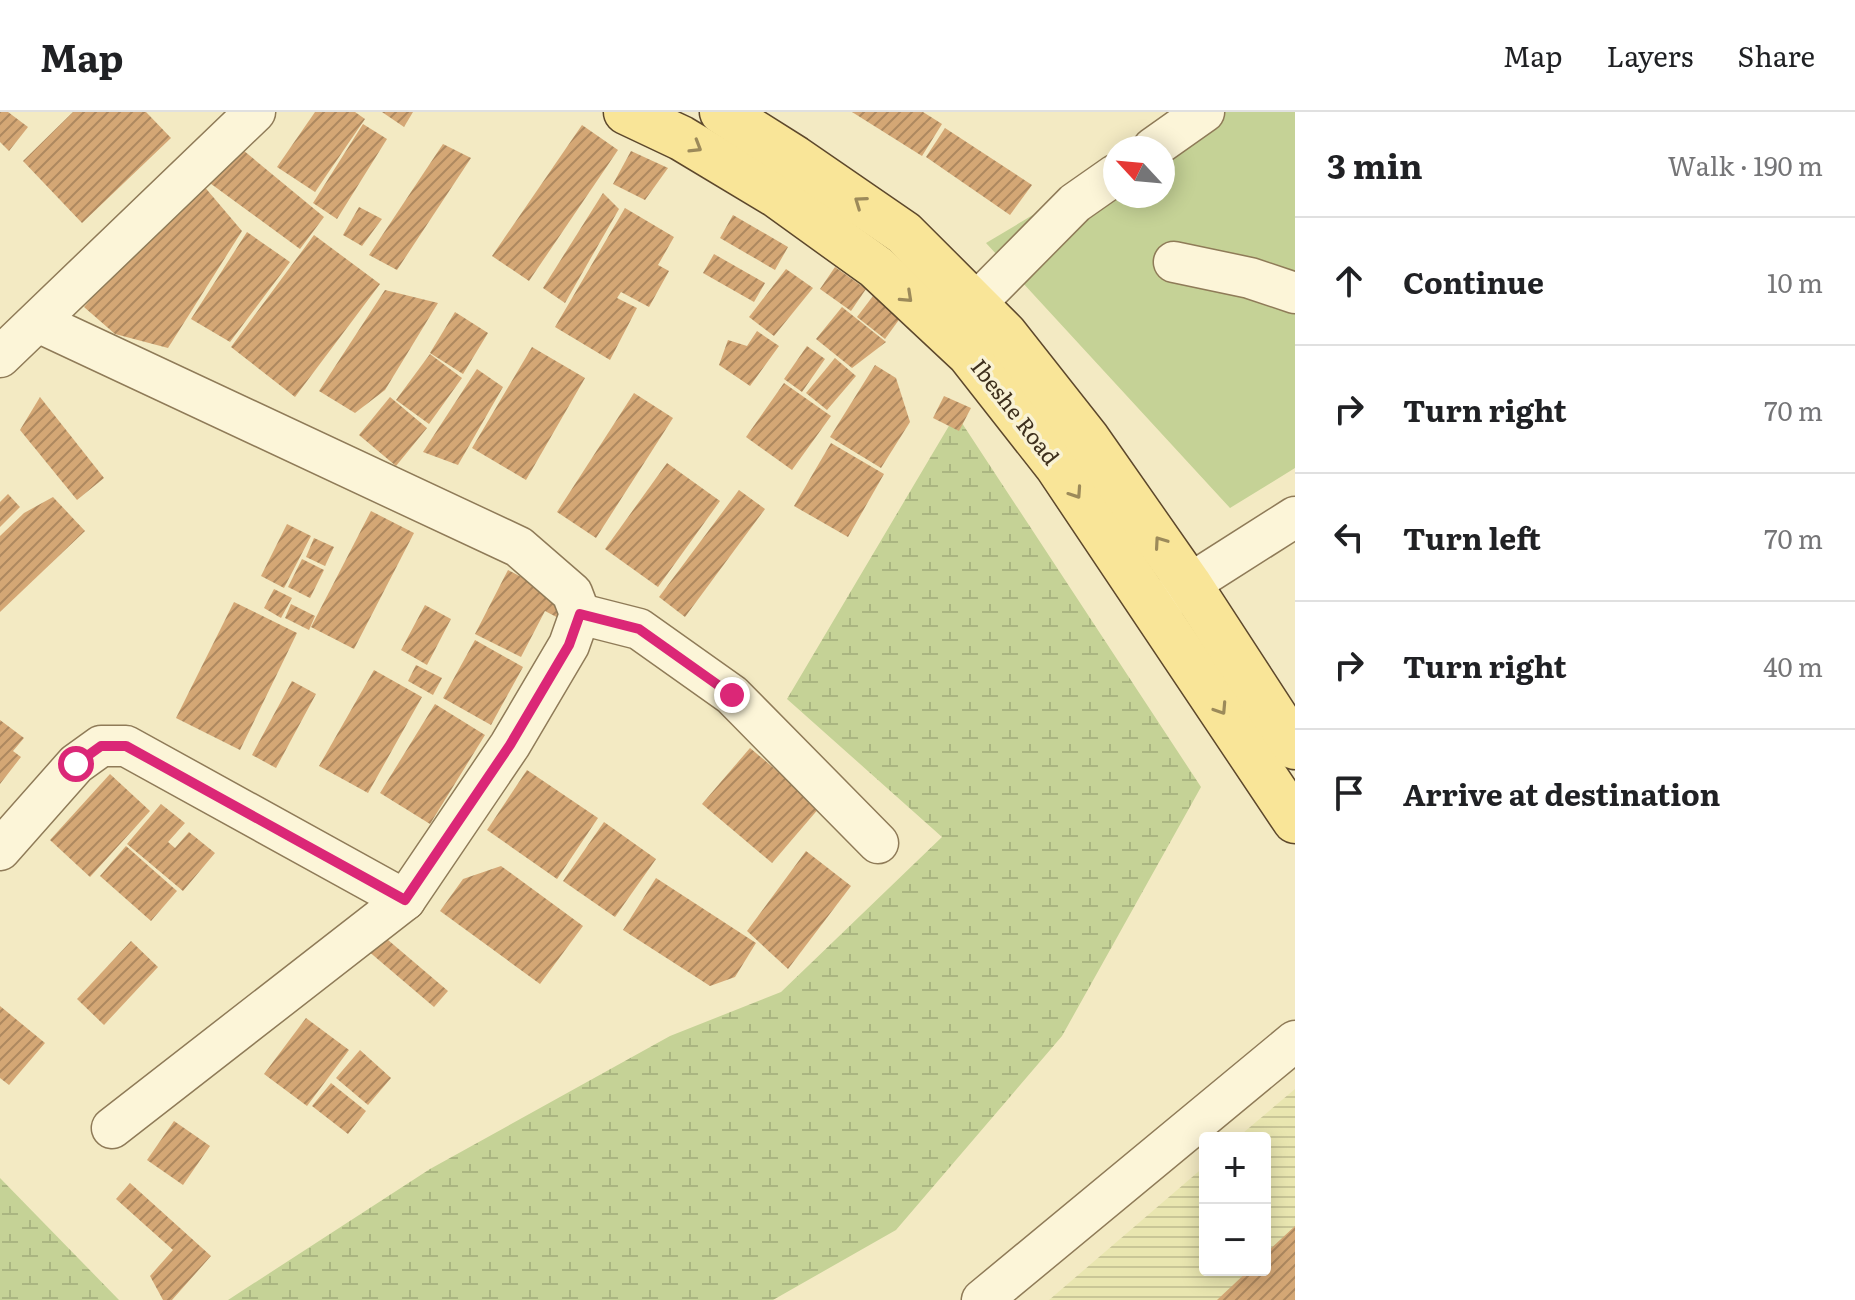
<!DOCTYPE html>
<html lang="en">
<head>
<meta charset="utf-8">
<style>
	:root { --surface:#fff; --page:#f6f6f6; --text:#202124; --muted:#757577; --line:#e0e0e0 }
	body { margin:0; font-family:Literata,serif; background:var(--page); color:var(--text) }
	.controls { position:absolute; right:24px; bottom:24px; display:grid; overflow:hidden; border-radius:8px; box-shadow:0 4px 20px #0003 }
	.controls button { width:72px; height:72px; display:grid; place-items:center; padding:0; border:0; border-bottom:2px solid var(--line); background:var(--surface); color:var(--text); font:40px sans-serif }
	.compass { position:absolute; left:1103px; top:24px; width:72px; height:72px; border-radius:50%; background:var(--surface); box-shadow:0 4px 20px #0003; rotate:296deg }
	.stop { position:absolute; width:24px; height:24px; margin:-18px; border:6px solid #db2777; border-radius:50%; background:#fff }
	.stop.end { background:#db2777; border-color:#fff; box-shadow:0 2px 8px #0008 }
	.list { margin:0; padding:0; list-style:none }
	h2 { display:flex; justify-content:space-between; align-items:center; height:104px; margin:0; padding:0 32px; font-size:34px }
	h2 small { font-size:26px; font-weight:400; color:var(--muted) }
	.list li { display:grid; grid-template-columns:52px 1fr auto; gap:24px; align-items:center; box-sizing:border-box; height:128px; padding:0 32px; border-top:2px solid var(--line) }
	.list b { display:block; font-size:30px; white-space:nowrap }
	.list em { font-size:26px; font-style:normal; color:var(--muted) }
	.icon { flex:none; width:44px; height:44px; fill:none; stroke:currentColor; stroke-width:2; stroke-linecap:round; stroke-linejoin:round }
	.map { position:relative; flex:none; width:1295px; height:1188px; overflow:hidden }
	header { display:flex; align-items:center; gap:48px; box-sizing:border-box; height:112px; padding:0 40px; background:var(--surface); border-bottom:2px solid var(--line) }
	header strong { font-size:38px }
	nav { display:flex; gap:44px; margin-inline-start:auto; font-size:28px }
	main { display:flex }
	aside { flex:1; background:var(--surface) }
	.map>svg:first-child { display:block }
</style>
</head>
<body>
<header>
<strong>Map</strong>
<nav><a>Map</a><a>Layers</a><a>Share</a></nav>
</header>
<main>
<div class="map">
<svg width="1295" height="1188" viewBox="0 0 1295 1188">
	<defs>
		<pattern id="farmland-rules" width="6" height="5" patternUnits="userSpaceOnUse" patternTransform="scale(2)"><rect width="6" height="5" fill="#e9e6b0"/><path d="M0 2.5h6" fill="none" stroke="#c9c697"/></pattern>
		<pattern id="wetland-marsh" width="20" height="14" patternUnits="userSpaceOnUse" patternTransform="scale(2)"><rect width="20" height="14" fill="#c5d296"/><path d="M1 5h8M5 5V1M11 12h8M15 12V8" fill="none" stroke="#aab581"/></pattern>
		<pattern id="building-hatch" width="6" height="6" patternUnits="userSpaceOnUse" patternTransform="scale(2)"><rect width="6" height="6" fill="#d4a775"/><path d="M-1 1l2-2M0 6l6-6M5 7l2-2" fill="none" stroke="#ad885f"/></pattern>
	</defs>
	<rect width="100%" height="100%" fill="#f3eac3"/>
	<path fill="url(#farmland-rules)" d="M1295,977V1188H1049L1205,1054V1158H1265V1026H1237Z"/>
	<path fill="#c5d296" d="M1206,0H1295V356L1230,396L986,131L1115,54V84H1163V36Z"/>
	<g fill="url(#wetland-marsh)">
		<path d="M956,302L1201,675L1062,924L896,1118L773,1188H228L430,1057L670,924L781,880L942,725L787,587Z"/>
		<path d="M0,1066L119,1188H0Z"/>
	</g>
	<g fill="url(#building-hatch)">
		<path d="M0,0H8L28,15L9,39L0,30Z"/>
		<path d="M73,0H146L171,26L82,111L23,49Z"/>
		<path d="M315,0H355L365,7L315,80L277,55Z"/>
		<path d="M382,0H413L404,15Z"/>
		<path d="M852,0H923L942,12L922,44Z"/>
		<path d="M363,12L387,27L337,107L313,91Z"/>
		<path d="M582,13L618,38L529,169L492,144Z"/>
		<path d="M945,16L1032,73L1010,103L926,45Z"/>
		<path d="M232,29L324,105L300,137L203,66Z"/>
		<path d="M443,32L471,46L397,158L369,143Z"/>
		<path d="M631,39L668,56L645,88L613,72Z"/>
		<path d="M197,66L242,119L168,236L115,222L84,195Z"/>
		<path d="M603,81L619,97L565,191L543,176Z"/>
		<path d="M359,95L382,107L362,134L343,123Z"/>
		<path d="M625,96L674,125L658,153L669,159L649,195L621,180L617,186L637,196L610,248L555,215Z"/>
		<path d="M733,103L788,135L775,158L720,126Z"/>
		<path d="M247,120L290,150L230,230L191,207Z"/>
		<path d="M314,123L380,172L295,285L231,235Z"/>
		<path d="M714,142L765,171L754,190L703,161Z"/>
		<path d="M835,155L866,177L851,199L820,177Z"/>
		<path d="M786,157L813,176L774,224L749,205Z"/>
		<path d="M385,178L438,191L385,278L355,301L319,279Z"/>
		<path d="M873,184L901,205L885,227L857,205Z"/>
		<path d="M842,195L886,230L852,256L816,227Z"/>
		<path d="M455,200L488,221L463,262L430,241Z"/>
		<path d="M757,219L779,234L750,274L719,253L728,228L747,234Z"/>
		<path d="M807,234L825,247L802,280L784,267Z"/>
		<path d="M532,235L585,266L526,368L472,336Z"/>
		<path d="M430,242L462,266L429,312L396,288Z"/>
		<path d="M835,246L856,264L827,298L806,281Z"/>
		<path d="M875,253L896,266L910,310L881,356L830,325Z"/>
		<path d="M477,257L503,275L458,353L423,340Z"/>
		<path d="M784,271L831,304L792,358L746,325Z"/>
		<path d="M634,281L673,306L596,426L557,400Z"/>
		<path d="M944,284L971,296L959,319L933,306Z"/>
		<path d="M40,285L104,366L77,388L20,318Z"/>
		<path d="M390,285L427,316L396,354L359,323Z"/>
		<path d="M831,331L884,362L848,425L794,394Z"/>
		<path d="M667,351L720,389L658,475L605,437Z"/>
		<path d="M739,378L765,397L685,505L659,485Z"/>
		<path d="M8,382L20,395L0,415V390Z"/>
		<path d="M53,385L85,419L0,500V424L24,401Z"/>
		<path d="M371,399L414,421L354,537L311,515Z"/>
		<path d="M287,412L311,424L284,476L261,464Z"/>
		<path d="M314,426L334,435L325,454L306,445Z"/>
		<path d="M302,447L324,458L310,486L288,475Z"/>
		<path d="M508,458L575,493L568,511L545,499L521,545L475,522Z"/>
		<path d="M274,477L292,486L281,506L264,496Z"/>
		<path d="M234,490L297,521L240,638L176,606Z"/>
		<path d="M291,492L315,504L309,518L285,506Z"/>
		<path d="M425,493L451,507L427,553L401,538Z"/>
		<path d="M475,528L523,555L491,613L443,586Z"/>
		<path d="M416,553L442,566L433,583L408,569Z"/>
		<path d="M374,558L422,585L368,681L319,654Z"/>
		<path d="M292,569L316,582L276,656L252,643Z"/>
		<path d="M435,592L485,623L430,712L380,681Z"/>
		<path d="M0,608L24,626L13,639L21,645L0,672Z"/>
		<path d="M750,636L820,695L772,751L702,692Z"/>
		<path d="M527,658L598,706L557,767L487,718Z"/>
		<path d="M110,662L150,699L90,765L50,728Z"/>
		<path d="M161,692L185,711L168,730L175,736L189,720L215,741L183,779L127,732Z"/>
		<path d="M604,710L656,747L615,805L563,769Z"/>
		<path d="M126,734L177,779L151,809L100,764Z"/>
		<path d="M806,739L851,774L788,857L747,819Z"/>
		<path d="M501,754L583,814L540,872L440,799L463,767Z"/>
		<path d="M656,766L756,831L735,865L710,874L623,818Z"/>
		<path d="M381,822L448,879L434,895L367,838Z"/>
		<path d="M131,829L158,855L104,913L77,887Z"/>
		<path d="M0,894L45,931L9,973L0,966Z"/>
		<path d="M306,906L349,938L307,994L264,962Z"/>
		<path d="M360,938L391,966L368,993L336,966Z"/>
		<path d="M331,971L366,999L348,1022L312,994Z"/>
		<path d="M174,1009L210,1034L183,1073L147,1048Z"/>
		<path d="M130,1071L211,1144L172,1188H163L150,1164L173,1138L116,1087Z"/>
		<path d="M1295,1114V1188H1217L1249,1158H1265V1142Z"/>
	</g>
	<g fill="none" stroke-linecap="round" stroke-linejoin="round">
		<defs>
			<g id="minor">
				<path d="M1153,36L1204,0"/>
				<path d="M1174,150L1250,166L1295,181"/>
				<path d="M975,192L1075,91L1115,63"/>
				<path d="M38,210L519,435L572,481L580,502L569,533L510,633L405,788L112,1016"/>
				<path d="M0,245L255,0"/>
				<path d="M1163,489L1295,405"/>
				<path d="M580,502L639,517L732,583L878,731"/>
				<path d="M0,738L76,652L101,634H126L405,788"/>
				<path d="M982,1188L1295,929"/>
			</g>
			<g id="major">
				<path d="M626,0L681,26L776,83L876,155L969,242L1057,354L1295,709"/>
				<path d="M722,0L795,46L904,121L1005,222L1087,326L1189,472L1295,635"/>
			</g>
		</defs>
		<use href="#minor" stroke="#8f7b58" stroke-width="43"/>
		<use href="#major" stroke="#5d482c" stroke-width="47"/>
		<use href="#minor" stroke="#fcf5d8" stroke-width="40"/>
		<use href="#major" stroke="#f9e598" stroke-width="44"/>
	</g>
	<defs><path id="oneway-chevron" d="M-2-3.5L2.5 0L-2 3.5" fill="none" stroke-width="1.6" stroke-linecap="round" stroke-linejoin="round" transform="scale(2)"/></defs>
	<g stroke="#9c8a5a">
		<use href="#oneway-chevron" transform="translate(696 35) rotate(31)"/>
		<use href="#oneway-chevron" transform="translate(860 90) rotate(-145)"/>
		<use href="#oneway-chevron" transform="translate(907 185) rotate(43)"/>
		<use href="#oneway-chevron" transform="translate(1076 381) rotate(56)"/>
		<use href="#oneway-chevron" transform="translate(1160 430) rotate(-125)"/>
		<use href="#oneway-chevron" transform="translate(1221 597) rotate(57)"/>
	</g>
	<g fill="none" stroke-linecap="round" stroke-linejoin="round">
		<path stroke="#db2777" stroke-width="10" d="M76,652L101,634H126L405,788L510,633L569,533L580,502L639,517L732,583"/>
	</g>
	<g text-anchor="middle" stroke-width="7" stroke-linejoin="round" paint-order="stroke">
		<g font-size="22" fill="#3e301d" stroke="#f9f2d4">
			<text transform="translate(1015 300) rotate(52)" y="8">Ibeshe Road</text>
		</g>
	</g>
</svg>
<div class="controls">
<button>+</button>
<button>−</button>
</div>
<svg class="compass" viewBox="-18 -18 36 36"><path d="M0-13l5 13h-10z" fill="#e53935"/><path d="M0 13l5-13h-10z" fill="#757577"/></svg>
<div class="stop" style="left:76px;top:652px"></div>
<div class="stop end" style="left:732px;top:583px"></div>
</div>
<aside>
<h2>3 min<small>Walk · 190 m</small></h2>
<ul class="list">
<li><svg class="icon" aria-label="ahead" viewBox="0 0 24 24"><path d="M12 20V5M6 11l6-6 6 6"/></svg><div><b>Continue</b></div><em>10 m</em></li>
<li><svg class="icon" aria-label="right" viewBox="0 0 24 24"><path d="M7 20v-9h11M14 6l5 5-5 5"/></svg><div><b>Turn right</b></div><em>70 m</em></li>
<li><svg class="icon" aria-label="left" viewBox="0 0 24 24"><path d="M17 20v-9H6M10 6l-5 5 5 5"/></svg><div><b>Turn left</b></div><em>70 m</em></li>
<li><svg class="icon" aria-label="right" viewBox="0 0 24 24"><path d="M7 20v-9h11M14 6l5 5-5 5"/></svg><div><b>Turn right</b></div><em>40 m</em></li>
<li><svg class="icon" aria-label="arrive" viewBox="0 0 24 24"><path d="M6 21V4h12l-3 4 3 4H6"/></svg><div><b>Arrive at destination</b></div></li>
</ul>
</aside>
</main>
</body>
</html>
